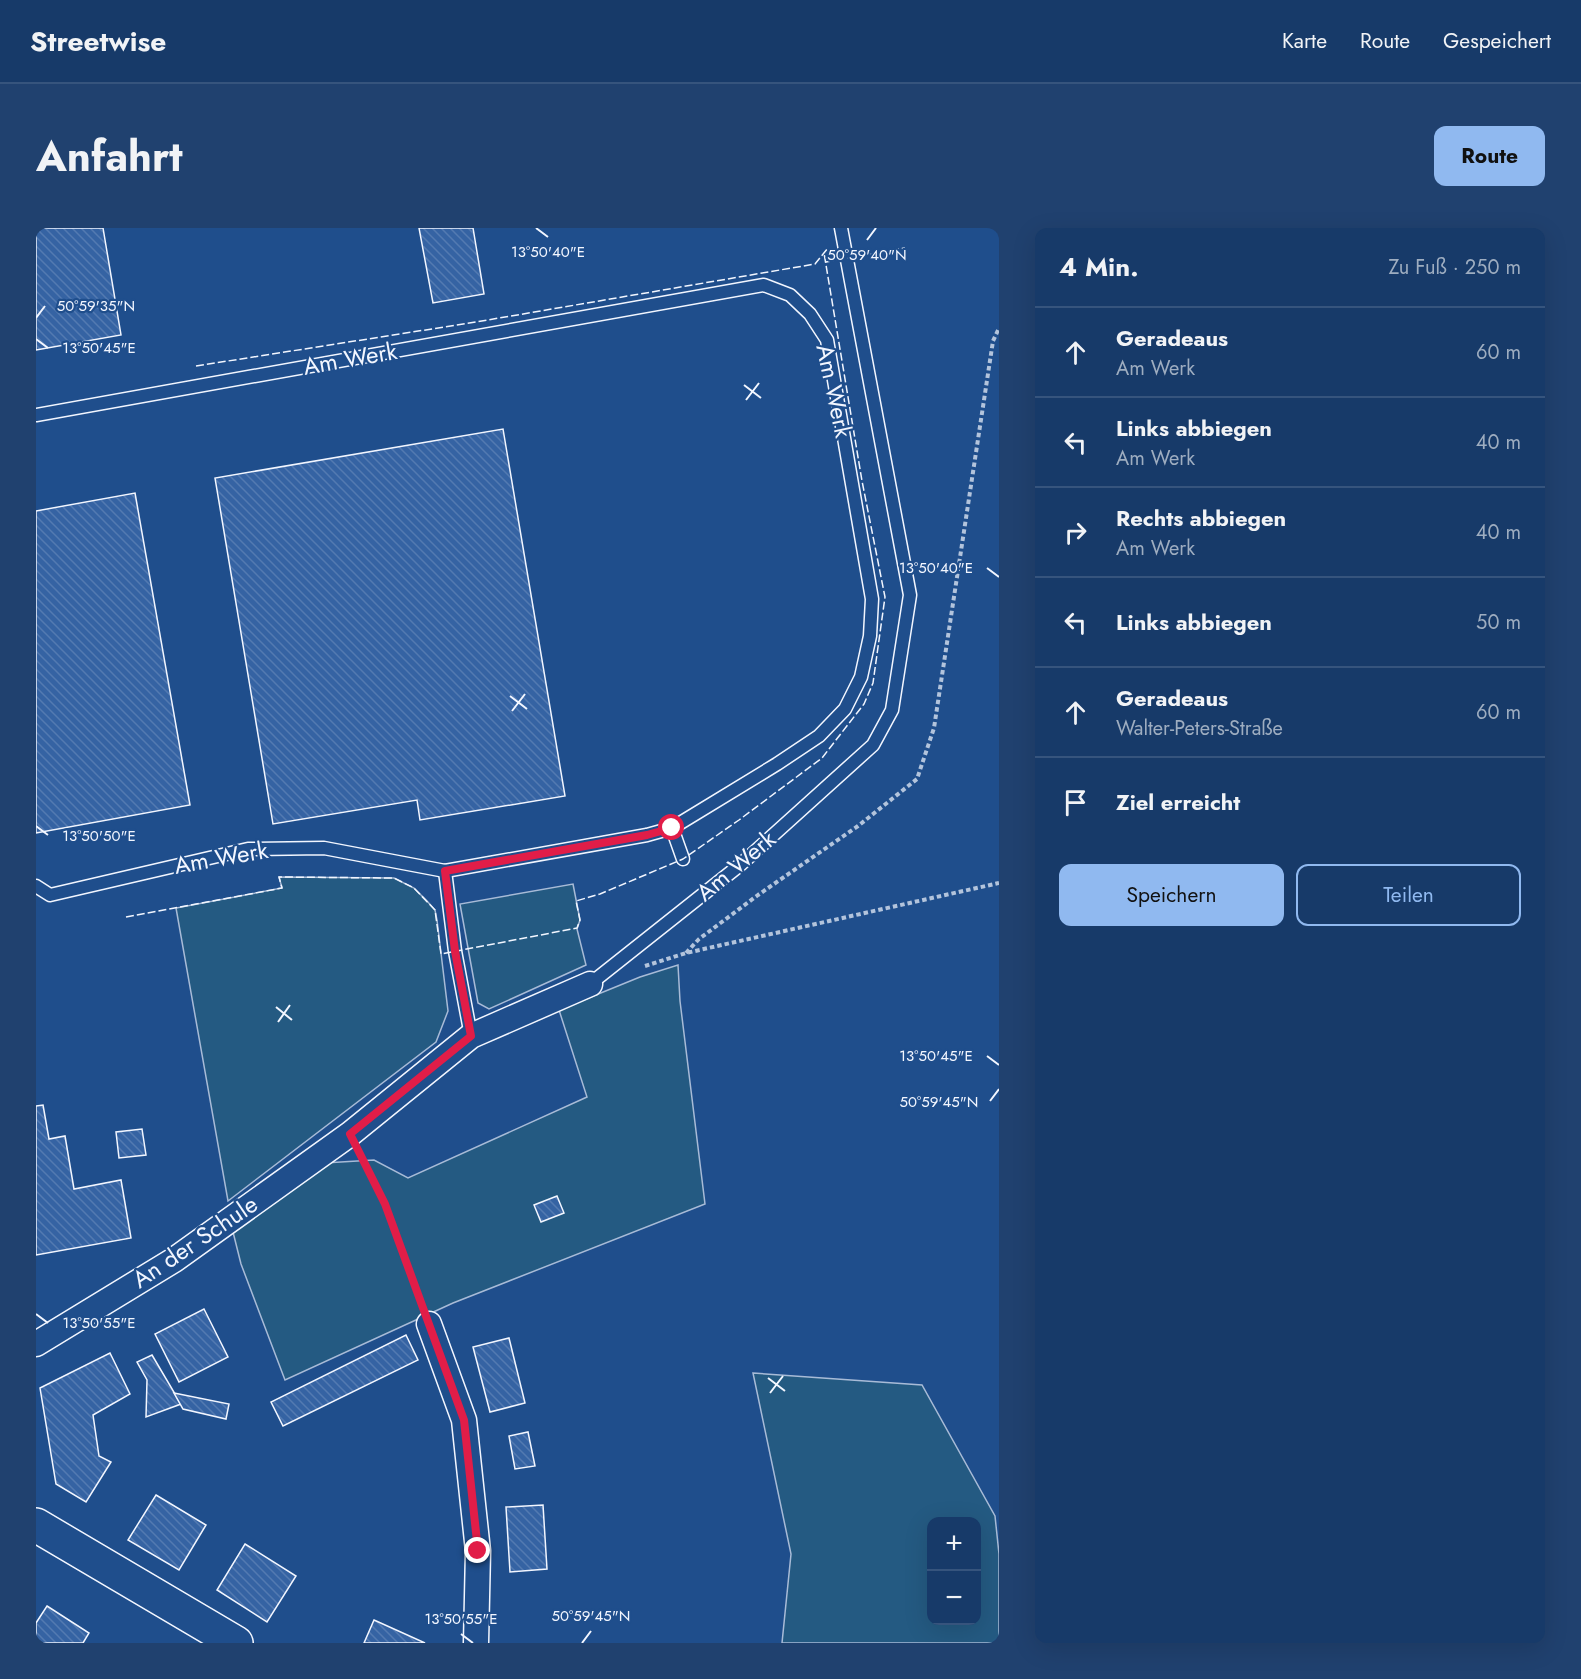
<!DOCTYPE html>
<html lang="de">
<head>
<meta charset="utf-8">
<style>
	:root { --surface:#173a69; --page:#20416f; --text:#f1f3f6; --muted:#9eadc0; --line:#36547d; --accent:#90b9f0 }
	body { margin:0; font-family:Jost,sans-serif; background:var(--page); color:var(--text) }
	.controls { position:absolute; right:18px; bottom:18px; display:grid; overflow:hidden; border-radius:12px; box-shadow:0 6px 24px #0002 }
	.controls button { width:54px; height:54px; display:grid; place-items:center; padding:0; border:0; border-bottom:2px solid var(--line); background:var(--surface); color:var(--text); font:30px sans-serif }
	.stop { position:absolute; width:18px; height:18px; margin:-14px; border:4px solid #e11d48; border-radius:50%; background:#fff }
	.stop.end { background:#e11d48; border-color:#fff; box-shadow:0 2px 6px #0008 }
	.list { margin:0; padding:0; list-style:none }
	h2 { display:flex; justify-content:space-between; align-items:center; height:78px; margin:0; padding:0 24px; font-size:26px }
	h2 small { font-size:20px; font-weight:400; color:var(--muted) }
	.list li { display:grid; grid-template-columns:39px 1fr auto; gap:18px; align-items:center; box-sizing:border-box; height:90px; padding:0 24px; border-top:2px solid var(--line) }
	.list b { display:block; font-size:22px; white-space:nowrap }
	.list p { margin:0; font-size:20px; white-space:nowrap; color:var(--muted) }
	.list em { font-size:20px; font-style:normal; color:var(--muted) }
	.actions { display:flex; gap:12px; padding:18px 24px }
	.actions a { flex:1; padding:14px 0; border:2px solid var(--accent); border-radius:12px; text-align:center; font-size:21px; color:var(--accent) }
	.actions .main { background:var(--accent); color:#111 }
	.icon { flex:none; width:33px; height:33px; fill:none; stroke:currentColor; stroke-width:2; stroke-linecap:round; stroke-linejoin:round }
	.map { position:relative; flex:none; width:963px; height:1415px; overflow:hidden; border-radius:12px }
	header { display:flex; align-items:center; gap:36px; box-sizing:border-box; height:84px; padding:0 30px; background:var(--surface); border-bottom:2px solid var(--line) }
	header strong { font-size:28px }
	nav { display:flex; gap:33px; margin-inline-start:auto; font-size:21px }
	.intro { display:flex; align-items:center; justify-content:space-between; box-sizing:border-box; height:144px; padding:0 36px }
	h1 { margin:0; font-size:42px }
	.button { padding:15px 27px; border-radius:12px; background:var(--accent); color:#111; font-size:21px; font-weight:700 }
	main { display:flex; gap:36px; padding:0 36px }
	aside { flex:1; background:var(--surface); border-radius:12px; box-shadow:0 6px 24px #0002 }
	.map>svg:first-child { display:block }
</style>
</head>
<body>
<header>
<strong>Streetwise</strong>
<nav><a>Karte</a><a>Route</a><a>Gespeichert</a></nav>
</header>
<div class="intro"><h1>Anfahrt</h1><a class="button">Route</a></div>
<main>
<div class="map">
<svg width="963" height="1415" viewBox="0 0 963 1415">
	<defs>
		<pattern id="building-back-hatch" width="6" height="6" patternUnits="userSpaceOnUse" patternTransform="scale(1.5)"><rect width="6" height="6" fill="#3563a3"/><path d="M-1 5l2 2M0 0l6 6M5-1l2 2" fill="none" stroke="#537ab1"/></pattern>
	</defs>
	<rect width="100%" height="100%" fill="#1f4e8c"/>
	<g fill="#245a82" stroke="#a8bbd7" stroke-width="1.5" fill-rule="evenodd">
		<path d="M243,649L358,650L378,660L391,673L399,682L401,692L412,783L400,814L192,973L140,680L246,660Z"/>
		<path d="M537,656L544,692L541,701L550,737L453,781L442,775L424,676Z"/>
		<path d="M642,737L644,773L669,976L417,1075L249,1152L205,1036L197,1004L288,935L338,932L372,950L551,869L523,782L604,749Z"/>
		<path d="M717,1145L886,1157L959,1288L963,1326V1415H746L755,1326ZM896,1294H940V1392H896Z"/>
	</g>
	<g fill="url(#building-back-hatch)" stroke="#f2f6ff" stroke-width="1.5">
		<path d="M0,0H67L85,107L0,122Z"/>
		<path d="M383,0H437L448,66L397,75Z"/>
		<path d="M467,201L529,568L384,592L381,572L237,596L179,250Z"/>
		<path d="M99,265L154,577L0,605V283Z"/>
		<path d="M7,877L13,911L29,908L38,961L85,952L95,1010L0,1027V878Z"/>
		<path d="M106,901L110,927L83,930L80,904Z"/>
		<path d="M521,968L528,985L505,994L498,977Z"/>
		<path d="M168,1081L192,1129L143,1154L119,1106Z"/>
		<path d="M370,1107L382,1132L247,1198L235,1174Z"/>
		<path d="M473,1110L489,1175L454,1184L437,1119Z"/>
		<path d="M74,1125L94,1166L57,1187L63,1228L75,1234L50,1274L20,1256L4,1160Z"/>
		<path d="M116,1127L145,1176L110,1189L111,1152L101,1134Z"/>
		<path d="M138,1165L193,1176L190,1191L147,1181Z"/>
		<path d="M492,1204L499,1238L479,1241L473,1208Z"/>
		<path d="M120,1267L170,1297L143,1342L92,1312Z"/>
		<path d="M507,1277L511,1341L474,1344L470,1279Z"/>
		<path d="M209,1316L260,1348L231,1394L181,1362Z"/>
		<path d="M11,1378L53,1405L47,1415H0V1395Z"/>
		<path d="M338,1392L389,1415H328Z"/>
	</g>
	<g fill="none" stroke-linecap="round" stroke-linejoin="round">
		<defs>
			<g id="lane">
				<path d="M0,187L728,57L754,67L774,86L791,112L836,371L834,408L825,449L809,481L783,508L741,536L636,600L611,607L409,643L288,620L212,621L14,667L0,658"/>
				<path d="M636,600L647,631"/>
				<path d="M409,643L419,723L435,808"/>
				<path d="M554,756L704,637L837,517L856,482L874,367L805,0"/>
			</g>
			<g id="street">
				<path d="M393,1096L428,1192L442,1323L440,1415"/>
				<path d="M0,1116L138,1032L314,906L435,808L554,756"/>
			</g>
			<path id="secondary" d="M0,1297L200,1415"/>
		</defs>
		<use href="#lane" stroke="#f2f6ff" stroke-width="15"/>
		<use href="#street" stroke="#f2f6ff" stroke-width="27"/>
		<use href="#secondary" stroke="#f2f6ff" stroke-width="36"/>
		<g stroke="#b3c4dc" stroke-width="4" stroke-dasharray="4.5 3" stroke-linecap="butt">
			<path d="M650,725L663,711L722,667L822,598L881,551L898,500L957,113L963,100"/>
			<path d="M609,738L650,725L963,655"/>
			<path d="M325,928L349,976L385,1073"/>
		</g>
		<use href="#lane" stroke="#1f4e8c" stroke-width="12"/>
		<use href="#street" stroke="#1f4e8c" stroke-width="24"/>
		<use href="#secondary" stroke="#1f4e8c" stroke-width="33"/>
		<g stroke="#f2f6ff" stroke-width="1.5" stroke-dasharray="8 3" stroke-linecap="butt">
			<path d="M790,34L869,20"/>
			<path d="M160,138L440,94L779,36L792,20"/>
			<path d="M90,689L246,660L243,649L358,650L378,660L399,682L405,726L541,700L544,692L540,673L564,666L647,631L703,592L786,530L828,476L837,455L849,369L826,253L788,25"/>
		</g>
	</g>
	<g fill="none" stroke-linecap="round" stroke-linejoin="round">
		<path stroke="#e11d48" stroke-width="8" d="M442,1323L428,1192L349,976L314,906L435,808L419,723L409,643L611,607L636,600"/>
	</g>
	<path fill="none" stroke="#f2f6ff" stroke-width="2" d="M500,0L512,9M831,12L840,0M0,90L9,78M0,111L12,120M708,157L725,170M710,172L723,155M951,340L963,349M474,468L491,481M476,483L489,466M0,598L12,607M240,779L256,792M242,794L254,777M951,828L963,837M954,873L963,861M0,1086L12,1095M732,1150L749,1163M734,1165L747,1148M425,1406L437,1415M546,1415L555,1403"/>
	<g text-anchor="middle" stroke-width="4.5" stroke-linejoin="round" paint-order="stroke">
		<g font-size="24" fill="#f2f6ff" stroke="#1f4e8c">
			<text transform="translate(314 131) rotate(-10)" y="8">Am Werk</text>
			<text transform="translate(798 163) rotate(78)" y="8">Am Werk</text>
			<text transform="translate(185 630) rotate(-10)" y="8">Am Werk</text>
			<text transform="translate(700 638) rotate(-40)" y="8">Am Werk</text>
			<text transform="translate(159 1014) rotate(-34)" y="8">An der Schule</text>
		</g>
	</g>
	<g font-size="15" text-anchor="middle" fill="#f2f6ff" stroke="#1f4e8c" stroke-width="4.5" stroke-linejoin="round" paint-order="stroke">
		<text x="512" y="29">13°50'40"E</text>
		<text x="831" y="32">50°59'40"N</text>
		<text x="60" y="83">50°59'35"N</text>
		<text x="63" y="125">13°50'45"E</text>
		<text x="900" y="345">13°50'40"E</text>
		<text x="63" y="613">13°50'50"E</text>
		<text x="900" y="833">13°50'45"E</text>
		<text x="903" y="879">50°59'45"N</text>
		<text x="63" y="1100">13°50'55"E</text>
		<text x="555" y="1393">50°59'45"N</text>
		<text x="425" y="1396">13°50'55"E</text>
	</g>
</svg>
<div class="controls">
<button>+</button>
<button>−</button>
</div>
<div class="stop" style="left:636px;top:600px"></div>
<div class="stop end" style="left:442px;top:1323px"></div>
</div>
<aside>
<h2>4 Min.<small>Zu Fuß · 250 m</small></h2>
<ul class="list">
<li><svg class="icon" aria-label="ahead" viewBox="0 0 24 24"><path d="M12 20V5M6 11l6-6 6 6"/></svg><div><b>Geradeaus</b><p>Am Werk</p></div><em>60 m</em></li>
<li><svg class="icon" aria-label="left" viewBox="0 0 24 24"><path d="M17 20v-9H6M10 6l-5 5 5 5"/></svg><div><b>Links abbiegen</b><p>Am Werk</p></div><em>40 m</em></li>
<li><svg class="icon" aria-label="right" viewBox="0 0 24 24"><path d="M7 20v-9h11M14 6l5 5-5 5"/></svg><div><b>Rechts abbiegen</b><p>Am Werk</p></div><em>40 m</em></li>
<li><svg class="icon" aria-label="left" viewBox="0 0 24 24"><path d="M17 20v-9H6M10 6l-5 5 5 5"/></svg><div><b>Links abbiegen</b></div><em>50 m</em></li>
<li><svg class="icon" aria-label="ahead" viewBox="0 0 24 24"><path d="M12 20V5M6 11l6-6 6 6"/></svg><div><b>Geradeaus</b><p>Walter-Peters-Straße</p></div><em>60 m</em></li>
<li><svg class="icon" aria-label="arrive" viewBox="0 0 24 24"><path d="M6 21V4h12l-3 4 3 4H6"/></svg><div><b>Ziel erreicht</b></div></li>
</ul>
<div class="actions"><a class="main">Speichern</a><a>Teilen</a></div>
</aside>
</main>
</body>
</html>
